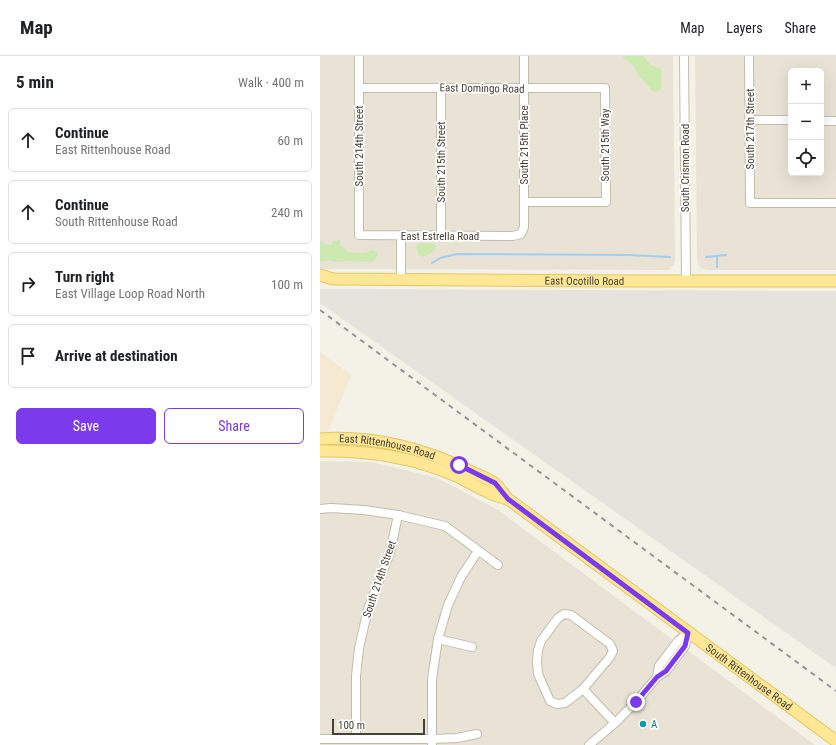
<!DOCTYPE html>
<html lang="en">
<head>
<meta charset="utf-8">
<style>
	:root { --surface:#fff; --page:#f2f2f2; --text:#202124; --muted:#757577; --line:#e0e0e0; --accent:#7c3aed }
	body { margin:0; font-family:"Roboto Condensed",sans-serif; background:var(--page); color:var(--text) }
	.controls { position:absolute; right:12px; top:12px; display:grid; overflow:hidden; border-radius:6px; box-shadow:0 4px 16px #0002 }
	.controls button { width:36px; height:36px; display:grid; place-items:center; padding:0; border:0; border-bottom:1px solid var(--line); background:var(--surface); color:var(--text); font:20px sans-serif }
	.scale { position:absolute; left:12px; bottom:10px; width:93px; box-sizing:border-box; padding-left:4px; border:2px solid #474136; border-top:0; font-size:11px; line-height:14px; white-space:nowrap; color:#474136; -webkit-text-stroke:3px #fff; paint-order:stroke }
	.stop { position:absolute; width:12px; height:12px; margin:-9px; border:3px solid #7c3aed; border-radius:50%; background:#fff }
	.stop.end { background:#7c3aed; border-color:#fff; box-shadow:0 1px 4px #0008 }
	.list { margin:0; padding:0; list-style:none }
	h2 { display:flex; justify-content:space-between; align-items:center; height:52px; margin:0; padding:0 16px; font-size:17px }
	h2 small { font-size:13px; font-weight:400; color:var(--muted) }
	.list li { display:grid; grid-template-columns:26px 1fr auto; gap:12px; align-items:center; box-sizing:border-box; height:64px; margin:0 8px 8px; padding:0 8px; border:1px solid var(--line); border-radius:6px }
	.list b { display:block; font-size:15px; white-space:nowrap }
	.list p { margin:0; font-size:13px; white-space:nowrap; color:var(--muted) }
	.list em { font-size:13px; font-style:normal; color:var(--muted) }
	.actions { display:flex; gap:8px; padding:12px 16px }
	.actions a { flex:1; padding:9px 0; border:1px solid var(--accent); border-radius:6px; text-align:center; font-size:14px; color:var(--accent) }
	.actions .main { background:var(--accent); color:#fff }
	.icon { flex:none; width:22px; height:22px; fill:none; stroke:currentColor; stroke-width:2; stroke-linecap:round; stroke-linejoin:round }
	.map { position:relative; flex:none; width:516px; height:689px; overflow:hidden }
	header { display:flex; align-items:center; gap:24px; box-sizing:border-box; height:56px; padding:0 20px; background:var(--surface); border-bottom:1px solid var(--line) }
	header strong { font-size:19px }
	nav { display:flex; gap:22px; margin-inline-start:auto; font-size:14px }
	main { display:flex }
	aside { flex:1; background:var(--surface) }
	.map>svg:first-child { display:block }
</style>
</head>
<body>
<header>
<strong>Map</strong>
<nav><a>Map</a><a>Layers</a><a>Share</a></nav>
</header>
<main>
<aside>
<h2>5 min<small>Walk · 400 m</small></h2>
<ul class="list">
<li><svg class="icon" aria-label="ahead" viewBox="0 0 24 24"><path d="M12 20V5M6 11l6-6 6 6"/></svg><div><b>Continue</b><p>East Rittenhouse Road</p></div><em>60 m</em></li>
<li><svg class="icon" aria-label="ahead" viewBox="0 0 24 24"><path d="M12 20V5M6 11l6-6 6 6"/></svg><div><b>Continue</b><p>South Rittenhouse Road</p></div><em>240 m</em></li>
<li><svg class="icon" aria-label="right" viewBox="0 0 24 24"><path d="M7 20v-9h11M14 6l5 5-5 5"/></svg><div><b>Turn right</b><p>East Village Loop Road North</p></div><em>100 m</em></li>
<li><svg class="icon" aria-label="arrive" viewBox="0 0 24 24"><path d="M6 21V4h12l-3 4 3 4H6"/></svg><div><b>Arrive at destination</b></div></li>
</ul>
<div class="actions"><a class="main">Save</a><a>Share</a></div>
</aside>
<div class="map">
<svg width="516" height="689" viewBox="0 0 516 689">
	<rect width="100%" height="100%" fill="#f4f1e7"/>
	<g fill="#e8e3d5" fill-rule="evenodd">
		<path d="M0,0H353L355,205L354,208L348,214L0,213Z"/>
		<path d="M375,0H516V214H386L380,211L378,208L377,198ZM471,15H501V117H471Z"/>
		<path d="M0,405L52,406L117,422L178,454L495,689H0Z"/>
	</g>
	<path fill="#f6e9d2" d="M0,296L31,319L7,378H0Z"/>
	<path fill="#e6e2dc" d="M0,233L516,235V612L0,247Z"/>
	<g fill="#cce9af">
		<path d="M304,0H323L331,9L341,13V33L336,36L332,35L328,29L323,24L318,20L315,11L312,8L304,3L303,1Z"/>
		<path d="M20,184V189L28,196L39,197H46L51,194L55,195L57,197C57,202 56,204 51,206L28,205L15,206L9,204L0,205V185L8,189H11L13,185Z"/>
		<path d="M98,187H102L115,188L116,192C114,195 107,199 104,201L99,199L96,191Z"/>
	</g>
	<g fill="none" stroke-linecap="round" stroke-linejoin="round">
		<g stroke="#a3cdf1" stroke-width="2">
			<path d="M397,200V211"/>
			<path d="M386,201L406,199"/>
			<path d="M112,207L120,202L137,198L308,199L350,201"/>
		</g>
		<defs>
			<g id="minor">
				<path d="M39,0V179L193,180L201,178L204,171V0"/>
				<path d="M364,0L366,224"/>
				<path d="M429,0L430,147H516"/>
				<path d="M39,32H285L286,146H204"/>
				<path d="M430,64H471"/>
				<path d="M501,65H516"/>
				<path d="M121,180V32"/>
				<path d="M81,224V180"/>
				<path d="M0,453L11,452L44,454L78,459L125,470L178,509"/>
				<path d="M244,558L251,559L290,588L293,595L290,601L263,633L245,647L237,648L230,645L218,618L217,606L218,594L221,585L238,562Z"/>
				<path d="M118,583L152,591"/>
				<path d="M337,621L339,610L358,585L368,577"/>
				<path d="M263,633L295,667"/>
				<path d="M0,683H112L137,682L157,678"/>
				<path d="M36,683V620L39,592L48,553L70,497L78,459"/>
				<path d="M112,689V623L118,583L128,549L141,521L158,495"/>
				<path d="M269,689L295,667L316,646L337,621L346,615L365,590L368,577"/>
			</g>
			<g id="major">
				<path id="s1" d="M0,219L13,223L293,225H516"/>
				<path id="s2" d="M0,383C52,379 108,393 154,417C161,420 168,423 174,427C179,430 183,438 188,443L516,685"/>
				<path d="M0,395C46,394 92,401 134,419C146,424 158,432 170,437C175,440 181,441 187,443"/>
			</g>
		</defs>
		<use href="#minor" stroke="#c2bcac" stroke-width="10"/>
		<use href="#major" stroke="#e5c664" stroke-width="13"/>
		<use href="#minor" stroke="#fff" stroke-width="8"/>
		<use href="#major" stroke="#ffe795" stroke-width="11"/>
		<path stroke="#969696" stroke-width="2" stroke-dasharray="5 5" stroke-linecap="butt" d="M0,254L516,635"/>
	</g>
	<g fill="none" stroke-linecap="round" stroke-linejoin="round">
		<path stroke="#7c3aed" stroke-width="5" d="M139,409L175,427L188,443L368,577L365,590L346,615L337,621L316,646"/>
	</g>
	<circle fill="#0f9aa8" stroke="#fff" stroke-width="1.5" cx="323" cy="668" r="4"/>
	<g text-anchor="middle" stroke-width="3.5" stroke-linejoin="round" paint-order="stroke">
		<g font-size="11" fill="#474136" stroke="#fff">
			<text transform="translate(162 32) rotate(1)" y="4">East Domingo Road</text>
			<text transform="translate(430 73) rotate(-90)" y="4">South 217th Street</text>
			<text transform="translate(204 89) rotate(-90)" y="4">South 215th Place</text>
			<text transform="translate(285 89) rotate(-90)" y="4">South 215th Way</text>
			<text transform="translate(39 90) rotate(-90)" y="4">South 214th Street</text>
			<text transform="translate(121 106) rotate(-90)" y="4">South 215th Street</text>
			<text transform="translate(365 112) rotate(-90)" y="4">South Crismon Road</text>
			<text x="120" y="184">East Estrella Road</text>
			<text dy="4" stroke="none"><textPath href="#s1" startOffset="265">East Ocotillo Road</textPath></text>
			<text dy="4" stroke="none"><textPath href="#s2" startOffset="68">East Rittenhouse Road</textPath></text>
			<text transform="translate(59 523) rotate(-71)" y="4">South 214th Street</text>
			<text dy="4" stroke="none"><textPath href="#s2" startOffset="503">South Rittenhouse Road</textPath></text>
		</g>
		<g font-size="11" fill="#0d838f" stroke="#fff" text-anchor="start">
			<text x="331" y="672">A</text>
		</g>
	</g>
</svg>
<div class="controls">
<button>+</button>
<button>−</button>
<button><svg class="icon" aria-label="locate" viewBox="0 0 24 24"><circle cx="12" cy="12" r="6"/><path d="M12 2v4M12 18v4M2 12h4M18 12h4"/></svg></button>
</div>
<div class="scale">100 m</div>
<div class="stop" style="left:139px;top:409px"></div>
<div class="stop end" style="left:316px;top:646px"></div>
</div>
</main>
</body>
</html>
